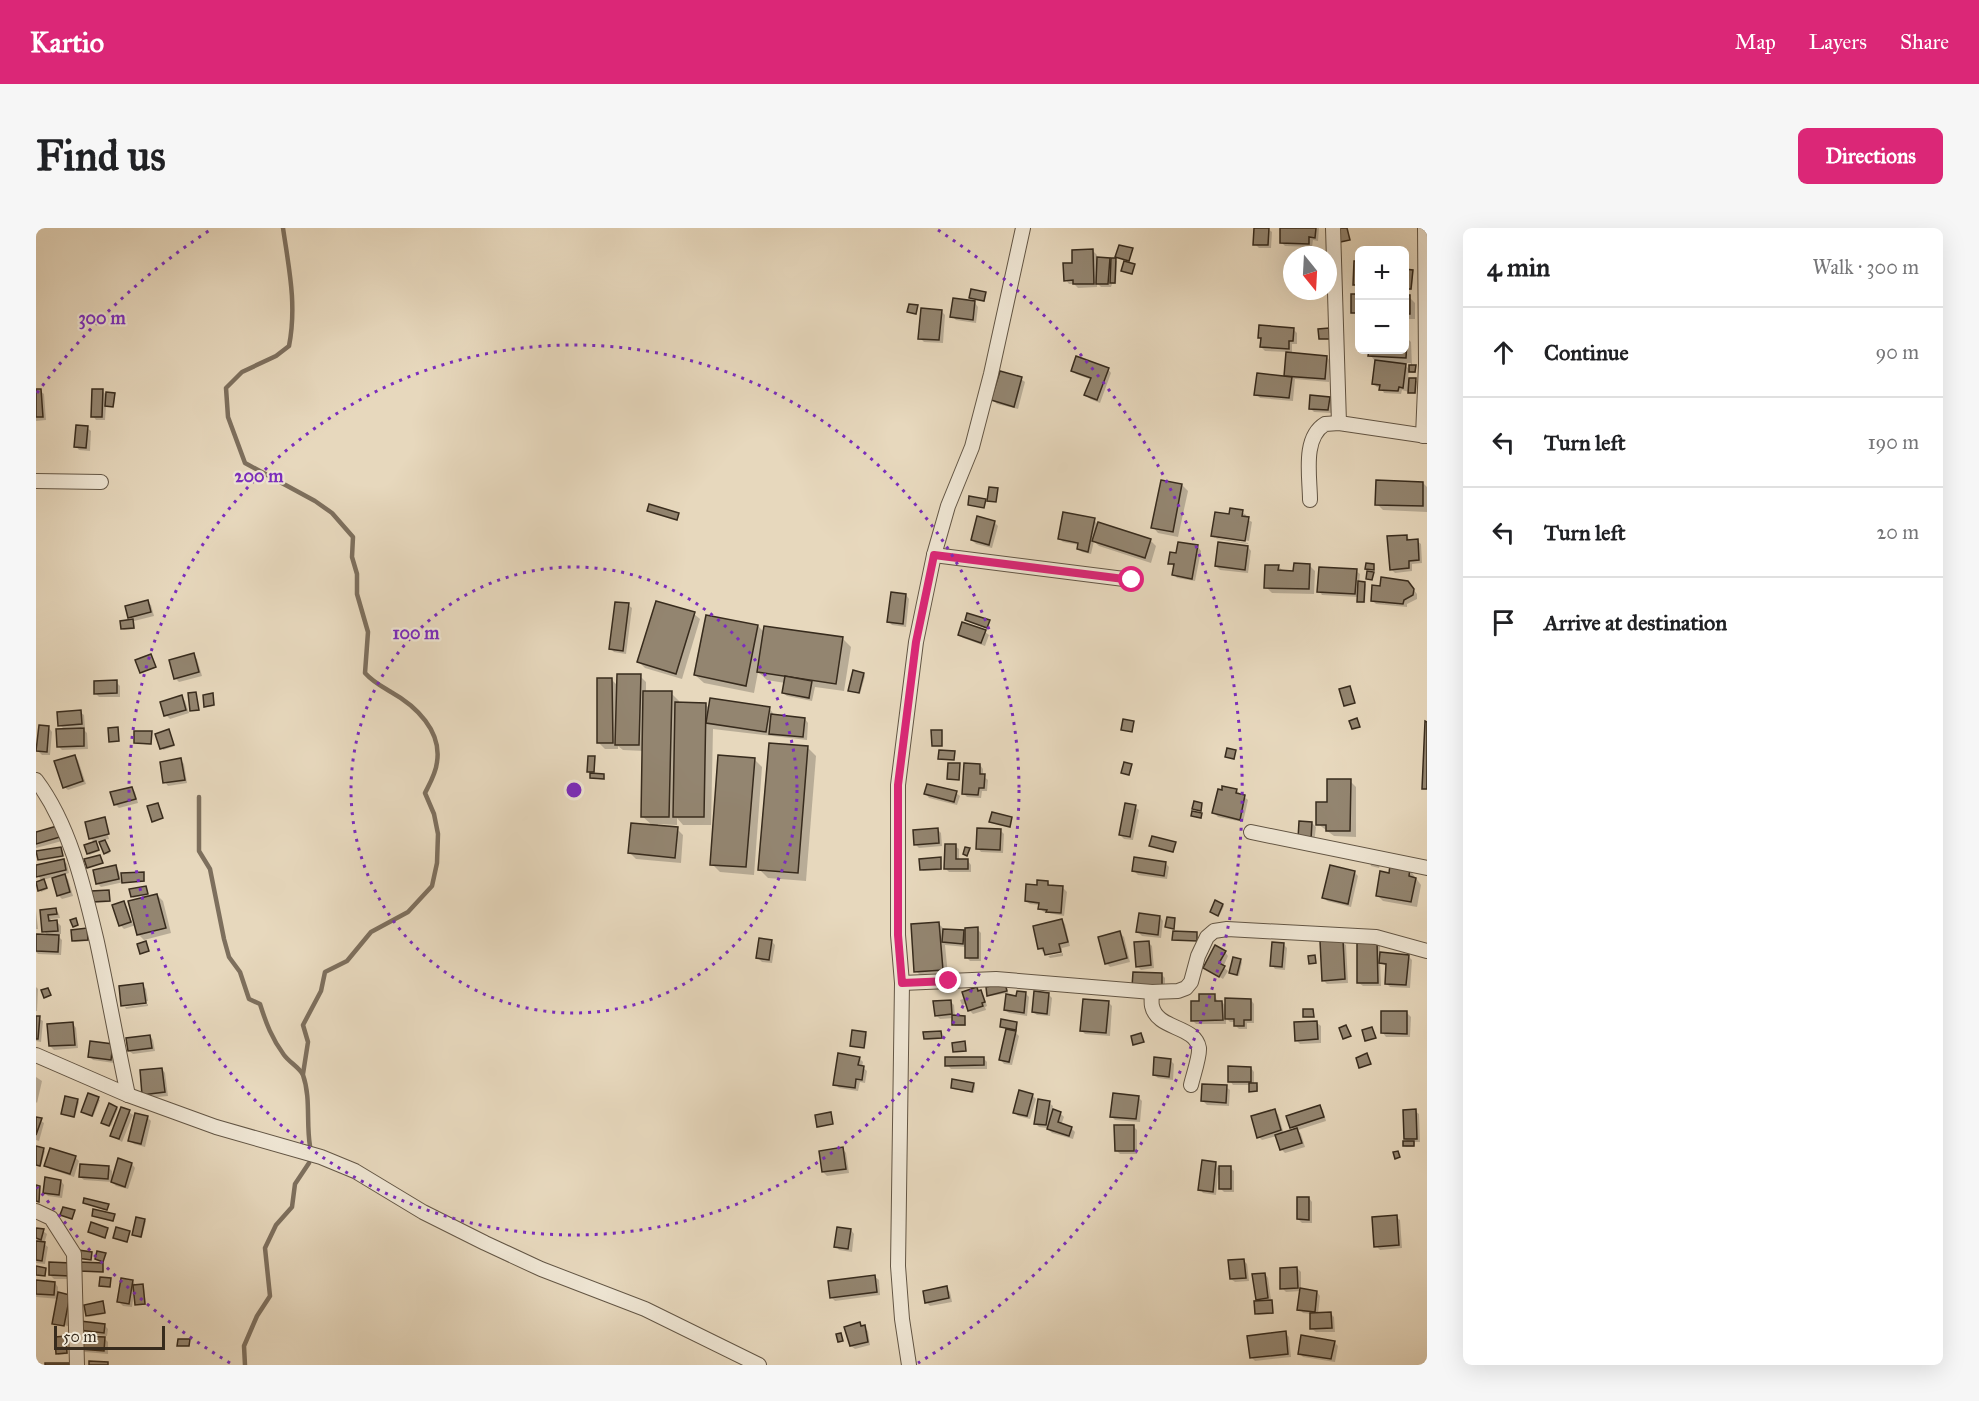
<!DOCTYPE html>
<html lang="en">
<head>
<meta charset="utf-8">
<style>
	:root { --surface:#fff; --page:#f6f6f6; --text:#202124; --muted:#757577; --line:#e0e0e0; --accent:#db2777 }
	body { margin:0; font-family:"IM FELL Great Primer",serif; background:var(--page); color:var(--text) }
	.controls { position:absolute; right:18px; top:18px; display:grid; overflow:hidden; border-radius:9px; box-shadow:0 6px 24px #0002 }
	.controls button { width:54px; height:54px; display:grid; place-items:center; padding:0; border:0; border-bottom:2px solid var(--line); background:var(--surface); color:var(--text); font:30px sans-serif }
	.compass { position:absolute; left:1247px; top:18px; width:54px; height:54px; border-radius:50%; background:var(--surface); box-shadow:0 6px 24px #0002; rotate:162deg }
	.scale { position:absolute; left:18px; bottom:15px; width:111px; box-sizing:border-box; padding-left:6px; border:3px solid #372b1d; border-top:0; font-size:16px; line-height:21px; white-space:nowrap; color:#372b1d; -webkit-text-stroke:4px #efe6d4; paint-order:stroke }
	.stop { position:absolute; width:18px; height:18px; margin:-14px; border:4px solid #db2777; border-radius:50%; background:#fff }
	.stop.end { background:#db2777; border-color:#fff; box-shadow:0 2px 6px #0008 }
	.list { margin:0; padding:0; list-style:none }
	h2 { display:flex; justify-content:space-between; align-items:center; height:78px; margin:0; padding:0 24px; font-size:26px }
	h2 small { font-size:20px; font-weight:400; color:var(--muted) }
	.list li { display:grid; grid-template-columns:39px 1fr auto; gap:18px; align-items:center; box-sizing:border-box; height:90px; padding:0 24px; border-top:2px solid var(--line) }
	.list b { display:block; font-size:22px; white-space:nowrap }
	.list em { font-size:20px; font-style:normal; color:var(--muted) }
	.icon { flex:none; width:33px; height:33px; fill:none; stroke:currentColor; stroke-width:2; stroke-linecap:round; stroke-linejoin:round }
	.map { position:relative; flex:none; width:1391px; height:1137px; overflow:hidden; border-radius:9px }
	header { display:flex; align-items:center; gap:36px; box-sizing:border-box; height:84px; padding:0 30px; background:var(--accent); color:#fff }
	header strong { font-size:28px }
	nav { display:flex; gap:33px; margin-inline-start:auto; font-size:21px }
	.intro { display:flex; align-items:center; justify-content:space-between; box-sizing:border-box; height:144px; padding:0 36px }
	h1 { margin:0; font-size:42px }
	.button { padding:15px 27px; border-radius:9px; background:var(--accent); color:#fff; font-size:21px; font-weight:700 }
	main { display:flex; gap:36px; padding:0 36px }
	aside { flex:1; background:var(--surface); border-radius:9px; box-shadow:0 6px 24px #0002 }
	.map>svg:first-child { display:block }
</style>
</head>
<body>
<header>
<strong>Kartio</strong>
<nav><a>Map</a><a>Layers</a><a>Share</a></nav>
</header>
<div class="intro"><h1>Find us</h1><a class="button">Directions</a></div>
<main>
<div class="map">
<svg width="1391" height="1137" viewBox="0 0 1391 1137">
	<rect width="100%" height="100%" fill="#e7d8bd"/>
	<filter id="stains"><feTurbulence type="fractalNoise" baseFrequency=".00333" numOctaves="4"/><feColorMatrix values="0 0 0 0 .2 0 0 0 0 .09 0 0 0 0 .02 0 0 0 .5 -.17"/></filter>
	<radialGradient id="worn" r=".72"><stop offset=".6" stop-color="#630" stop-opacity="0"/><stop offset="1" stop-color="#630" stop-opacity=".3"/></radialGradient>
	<g fill="#0003" fill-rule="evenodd">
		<path d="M1219,0L1232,1L1236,4L1235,20H1223L1219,16Z"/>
		<path d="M1246,0H1283L1282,13L1277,12L1276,19L1249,18L1245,14Z"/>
		<path d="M1057,23L1061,27V31H1073L1076,35L1079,32L1081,33L1080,56H1076L1075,59H1065L1061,55V59L1042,60L1038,56H1033L1030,52L1038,36Z"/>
		<path d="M1368,42L1377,44L1376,62L1368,61Z"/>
		<path d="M1368,69H1373L1379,75V91H1368Z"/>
		<path d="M939,75L942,79L940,95L920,92L916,88Z"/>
		<path d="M905,83L909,87L907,115L888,114L884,110Z"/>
		<path d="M1258,102L1261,105V116H1256V126L1291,129L1294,133L1293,154L1259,151L1257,173L1224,170L1220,166L1249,150L1252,124L1229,123L1225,119L1226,112L1223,109Z"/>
		<path d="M1369,108L1375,114L1376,138L1380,140V145H1376L1373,142L1372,151L1381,153L1380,166L1366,162L1365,166L1348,165L1345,160L1341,159L1338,156L1340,134L1334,127V122H1368ZM1367,135H1375L1374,142Z"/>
		<path d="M1072,141L1075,145L1064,175L1054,171L1050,167L1056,152L1040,146L1037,142Z"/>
		<path d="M985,151L989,154L982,181L961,176L957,172Z"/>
		<path d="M66,162L71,168H79L78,179L70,178L69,192H60L57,188Z"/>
		<path d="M0,163H4L8,166L10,192L0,193Z"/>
		<path d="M1293,170L1297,174L1296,185L1278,184L1274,180Z"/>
		<path d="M51,200L55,203L54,223L43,222L40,218Z"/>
		<path d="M1387,255L1391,259V284L1347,282L1341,276Z"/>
		<path d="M1146,257L1152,263L1142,309L1122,305L1117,299Z"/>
		<path d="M1206,284L1210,287L1209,290L1216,294L1213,313L1179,307V310L1177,307L1194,288Z"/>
		<path d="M1058,292L1062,296L1114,312L1120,318L1115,335L1063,318L1058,313L1055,326L1046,324L1042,321L1043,317L1027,314L1024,311Z"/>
		<path d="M958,294L962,298L956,320L940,316L936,312Z"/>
		<path d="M1370,308L1374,312L1381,313L1385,316L1386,335L1376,336V343L1359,345L1355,341Z"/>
		<path d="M1180,310L1212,315V316L1181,311Z"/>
		<path d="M1162,319L1165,323L1159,353L1141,350L1138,346L1139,339L1133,335L1141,326Z"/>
		<path d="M1212,319L1215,323L1212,345L1184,342L1180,338Z"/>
		<path d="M1273,337L1279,343L1278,366L1236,365L1230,359L1242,338L1248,344H1259Z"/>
		<path d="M1320,343L1324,346L1323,355L1330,356L1329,375L1324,374L1322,369L1286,367L1283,363Z"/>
		<path d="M1371,354L1381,366V371L1371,376V379L1340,376L1336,372Z"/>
		<path d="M870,367L873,371L870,399L856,397L852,393Z"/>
		<path d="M111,374L115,377L118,388L98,393L99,401L88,402L86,401L97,393L93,389Z"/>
		<path d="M592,377L596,380L590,426L578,424L574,420Z"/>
		<path d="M658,386L664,391L646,451L609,440L603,434Z"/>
		<path d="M722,398L729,405V399L807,411L815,419L808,463L779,459L776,473L751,468L747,465L749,455L731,452L722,444L718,465L668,455L659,447Z"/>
		<path d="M949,404L953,407L949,418L927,410L924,407Z"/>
		<path d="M157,427L161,431L166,448L143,454L139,450Z"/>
		<path d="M828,446L829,448L824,466L815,463Z"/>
		<path d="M604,448L610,454V464L635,465L643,473V476H669L674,481L733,480L739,488L769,491L772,495L771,512L677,501L675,597H647L641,590V597L622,596L621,599L641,601L647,607L645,635L600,631L594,625L617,598L606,588L608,523L587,522L582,518V521H569L563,515L576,452L582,458Z"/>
		<path d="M80,454L84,458V469H63L60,466Z"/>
		<path d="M177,467L179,478L171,479L170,478Z"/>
		<path d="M146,469L149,473L153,485L134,491L130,487Z"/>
		<path d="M44,484L48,487L49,499H45L51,505L52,521L26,522L22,518L29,502L24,497Z"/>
		<path d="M13,500L16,504L14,527H6L2,523Z"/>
		<path d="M115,505L116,517L99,515Z"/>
		<path d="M134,505L139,518L127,522L121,507Z"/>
		<path d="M772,520L780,528L770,653L732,650L724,642Z"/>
		<path d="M39,528L42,532L50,556L32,562L28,559Z"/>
		<path d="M558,530L559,547H568L569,552L555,550V545L552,544Z"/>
		<path d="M718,531L726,539L718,647L684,644L676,636Z"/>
		<path d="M145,532L148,536L151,555L132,558L129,554Z"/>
		<path d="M924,537V552H914L912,550Z"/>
		<path d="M944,537L947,541V548L952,552L951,563H946L945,570L931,569L927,565Z"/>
		<path d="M1314,553L1320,559V609L1298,608L1282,596L1292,576Z"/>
		<path d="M96,560L99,564L102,575L83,580L79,576Z"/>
		<path d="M1200,562L1212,572L1207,594L1182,589L1178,585Z"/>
		<path d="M920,565L924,568L921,577L893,570L890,566Z"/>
		<path d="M1099,579L1103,582L1097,612L1088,611L1084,607Z"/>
		<path d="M69,591L71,593H68L73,611L67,612L74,625L71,626L69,625L64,613L59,614L64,623L53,627L52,625L59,615L54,610Z"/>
		<path d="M1276,595L1280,599L1278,615L1267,614Z"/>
		<path d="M20,600L26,613L0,620V606Z"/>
		<path d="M901,601L905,605L906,618L883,620L879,616Z"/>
		<path d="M964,602L968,606L967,625L945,624L942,620Z"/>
		<path d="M919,618L923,621V633H932L935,637V644H913L909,640Z"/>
		<path d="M24,621L27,629L5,633L3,632Z"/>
		<path d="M904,631L906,642L887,643L885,641Z"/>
		<path d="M27,632L31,636L33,645L27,647L32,651L37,668L26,671L22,667L17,649L7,652L12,661L5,664L4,662L6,653L2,648L0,639Z"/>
		<path d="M1334,634L1344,637L1343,640L1335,638Z"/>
		<path d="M1129,635L1133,639L1131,651L1102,647L1098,643Z"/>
		<path d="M79,639L83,643L85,654L107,646L109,654H88L65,659L61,655Z"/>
		<path d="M1295,639L1319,645L1322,648L1315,679L1291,673L1288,669Z"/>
		<path d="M1373,641L1385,657L1381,679L1347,673L1341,667L1354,647Z"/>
		<path d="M1012,655L1016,659L1027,660L1031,664L1028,688L1008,684L1004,681V677L994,676L990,673L1002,658Z"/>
		<path d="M110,660L113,669L121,667L127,673L135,705L108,712L102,706L100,697L88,701L84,697L88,675L91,679L97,696L99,695L107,671L106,668L97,670L96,668Z"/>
		<path d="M72,664L74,674L58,675L56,665Z"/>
		<path d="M1187,677L1188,678L1183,688L1177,685Z"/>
		<path d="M20,682L23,686L24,690L15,691L16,694H21L25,698V706H20L26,712L25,727L2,726L0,724V707L12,708L8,703L6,684Z"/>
		<path d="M0,683L2,701H0Z"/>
		<path d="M1124,689L1127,693L1125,710L1106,708L1102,704Z"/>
		<path d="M1026,692L1029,696L1034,718L1026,720V722L1011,726V727L1010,723L1007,724L1004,720Z"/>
		<path d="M902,695L908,701L927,704L930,707L941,701L945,705V733H934L930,729V719L909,717L912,747L886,749L880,743Z"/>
		<path d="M50,702L53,713L39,714L37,713Z"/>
		<path d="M1084,705L1088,709L1094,734L1074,739L1070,735Z"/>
		<path d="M735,713L739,717L736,735L726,734L722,730Z"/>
		<path d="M1112,714L1116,718L1118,740L1105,742L1101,738Z"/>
		<path d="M1306,714L1310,717L1312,755L1291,756L1287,752Z"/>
		<path d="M1341,714L1344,718V726L1372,728L1376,732L1374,760L1354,759L1350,755L1352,739L1344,734L1345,758H1327L1323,755Z"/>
		<path d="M1247,716L1251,720L1249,742L1239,741L1236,737Z"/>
		<path d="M1189,724L1192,728L1187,739L1192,743L1187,751L1169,740Z"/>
		<path d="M1027,725V728L1014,730L1012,728Z"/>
		<path d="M1204,732L1206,734L1203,748L1196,746L1195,745Z"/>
		<path d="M1126,747L1129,750V763L1101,762Z"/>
		<path d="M106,757L110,761L112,773L88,776V778L85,760Z"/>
		<path d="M970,758L972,765L954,768L953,767Z"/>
		<path d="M0,759L2,761L1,783H0Z"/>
		<path d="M941,760L948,768L951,778L949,779L950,782L937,786L933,782L931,775L926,777L924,772L927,771L931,775Z"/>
		<path d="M989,765L993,769L991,788L973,785L969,782Z"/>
		<path d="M1012,766L1016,770L1014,788L1001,787L997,784Z"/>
		<path d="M1179,768L1182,774H1186L1191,779L1215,772L1218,776V795H1211V801H1203L1200,798V794H1194L1190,790V796H1160L1156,792Z"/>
		<path d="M914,773L918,777L919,789H928L930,798H919L918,790L904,791L900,787Z"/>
		<path d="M1073,775L1076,778L1074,808L1049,806L1045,802Z"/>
		<path d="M112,776V778L90,781L89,779Z"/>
		<path d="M1371,785L1375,789L1374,809H1350L1347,805Z"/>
		<path d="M0,789L7,793L5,814L0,813Z"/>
		<path d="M980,795L981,802L976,801L983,808L976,837L968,836L965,832L972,801L965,799Z"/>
		<path d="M1281,795L1285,798V815L1264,816L1260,812Z"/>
		<path d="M37,796L40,800L42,820L18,822L14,818Z"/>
		<path d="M904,804L906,811L891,812L889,811Z"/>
		<path d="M829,805L831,807L829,820L817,819L816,818Z"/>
		<path d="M114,808L117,812L119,823L97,826L93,823Z"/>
		<path d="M80,821L78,835L57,832L54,829Z"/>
		<path d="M823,830L827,834L826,839L831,843L829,855L824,854L822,863L803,860L799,856Z"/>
		<path d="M947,830L951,834V841H915L911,837Z"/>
		<path d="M1134,832L1138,836L1137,852L1122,850L1118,847Z"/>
		<path d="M1215,840L1218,844V856L1222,858V864H1216L1215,857H1197L1194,853Z"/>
		<path d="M126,841L129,845L132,868L112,870L108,866Z"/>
		<path d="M0,849L6,853L1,875L0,874Z"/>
		<path d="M918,853L938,856L939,858L938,865L918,861L916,859Z"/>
		<path d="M1190,859L1194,862L1193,878L1171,877L1167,873Z"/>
		<path d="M996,867L1000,871L994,891L982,888L978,885Z"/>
		<path d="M1102,869L1106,873L1104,894L1079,892L1075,888Z"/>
		<path d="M62,871L64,872L57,889L46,884Z"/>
		<path d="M42,873L43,874L39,889L28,887Z"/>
		<path d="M1013,875L1017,878L1016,883L1024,885L1028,889L1025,897L1035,900L1039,904L1037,911L1016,905L1011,900L1003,899L999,895Z"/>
		<path d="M1283,878L1287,882L1290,893L1262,902L1265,906L1269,919L1249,925L1245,921L1241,908L1226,912L1223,909L1238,883L1242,886L1248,906L1259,903L1256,899Z"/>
		<path d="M81,880L82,881L75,898L68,896Z"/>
		<path d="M1379,883L1383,886L1384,914H1379L1378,919H1370L1368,917L1373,915L1369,911Z"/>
		<path d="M93,884L97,887L86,914L76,908Z"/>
		<path d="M111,889L115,893L109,919L98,916L94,913Z"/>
		<path d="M0,890L8,895L3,913L0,912Z"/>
		<path d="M1097,898L1101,902V926H1084L1080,922Z"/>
		<path d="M0,919L9,923L5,938L0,937Z"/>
		<path d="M807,921L810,925L813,945L791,948L787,944Z"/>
		<path d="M39,929L43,933L38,949L14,941L10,938Z"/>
		<path d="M1180,935L1182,940H1194L1198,943V964H1188L1184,960V947H1182L1180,967L1167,965L1164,961Z"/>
		<path d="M96,936L99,940L92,961L80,958L76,954L48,952L44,949L73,940L76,943V951Z"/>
		<path d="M25,953L28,957L26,970L12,968L8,964Z"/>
		<path d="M1273,970L1276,974V995H1266L1262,991Z"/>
		<path d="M1360,989L1364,992L1366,1020L1344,1022L1340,1018Z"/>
		<path d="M108,992L110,993L106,1009L99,1008L97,1006Z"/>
		<path d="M0,1001L7,1003L11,1006L8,1016L12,1019L9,1036L0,1035Z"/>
		<path d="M815,1002L818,1006L816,1024L803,1022L800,1018Z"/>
		<path d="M1207,1032L1211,1036L1213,1053L1199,1054L1195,1051Z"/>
		<path d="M67,1036L68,1044L45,1042Z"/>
		<path d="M38,1040V1051H18L14,1047Z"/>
		<path d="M1261,1040L1265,1044V1062L1281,1064L1284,1068L1282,1086L1294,1085L1298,1089L1299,1104H1280L1276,1101L1275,1086L1267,1085L1263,1081L1265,1063L1250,1064L1246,1060Z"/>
		<path d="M1229,1046L1232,1050L1237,1086L1222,1087L1221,1086L1224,1074L1221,1071Z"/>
		<path d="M839,1049L843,1052L844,1067L799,1073L795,1069Z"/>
		<path d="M96,1053L100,1057L108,1059L110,1077L100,1076L98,1065L96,1079L87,1078L83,1074Z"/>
		<path d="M0,1054L19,1055L22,1059V1066L37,1072L32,1098L19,1095V1098L17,1095L23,1071L0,1069Z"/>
		<path d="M910,1060L914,1064L916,1074L894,1078L890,1074Z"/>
		<path d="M66,1075L69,1086L53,1089L51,1088Z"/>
		<path d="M824,1096L832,1103L834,1117L819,1121L815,1118Z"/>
		<path d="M68,1097L72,1101L71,1108L48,1106L44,1102Z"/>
		<path d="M1249,1105L1253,1109L1255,1129L1219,1133L1215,1129Z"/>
		<path d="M29,1109L32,1126L22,1127L21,1125Z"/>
		<path d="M69,1111L72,1114V1126L49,1124L45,1121Z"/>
		<path d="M1298,1114L1302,1118L1299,1134L1267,1129L1263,1125Z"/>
	</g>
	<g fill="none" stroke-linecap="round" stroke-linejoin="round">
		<g stroke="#7d6f5d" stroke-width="4.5">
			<path d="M247,0C253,41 261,77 253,118L240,128L206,144L190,160L192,189L209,235L279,273L296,285L317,309L316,329L321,346V366L332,404L329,445C337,454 345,458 355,464C380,478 406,503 401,534C400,545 394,555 389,565L398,586L402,606L401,635L396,658L372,684L335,704L311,733L289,744L285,763L267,797L272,814L267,846"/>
			<path d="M163,569V623L174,641L188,711L193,729L204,744L213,771L224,776C230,795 236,811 248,827C253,834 264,840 267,847C275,870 270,895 274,918"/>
			<path d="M209,1137L208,1118L221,1088L234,1068L229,1020L240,997L256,979L259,956L273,935"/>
		</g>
	</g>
	<g fill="#938570" stroke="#372b1d" stroke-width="1.5">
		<path d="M1218,0H1233L1232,17H1217Z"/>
		<path d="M1244,0H1280L1279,10L1273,9V16L1244,15Z"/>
		<path d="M1301,0H1311L1314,12L1304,14Z"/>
		<path d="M1083,17L1097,20L1093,33L1079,29Z"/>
		<path d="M1057,21L1058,56H1037V52L1028,53L1027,35H1036V22Z"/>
		<path d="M1061,29L1074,30L1072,56H1060Z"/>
		<path d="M1075,30H1080L1079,55H1074Z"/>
		<path d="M1088,33L1099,36L1096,46L1085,43Z"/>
		<path d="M1318,33H1324V57H1317Z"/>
		<path d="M1368,41L1377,42L1375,61H1368Z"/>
		<path d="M935,61L950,64L948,73L933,70Z"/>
		<rect x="1315" y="66" width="9" height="19"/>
		<rect x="1368" y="67" width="6" height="19"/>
		<path d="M917,70L939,73L937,92L914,89Z"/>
		<path d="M873,76L882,77L880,86L871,84Z"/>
		<path d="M885,80L906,82L903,112L882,111Z"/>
		<path d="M1223,97L1258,100L1257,113H1253V121L1224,119L1225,110H1222Z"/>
		<path d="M1293,100L1294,111H1283L1282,101Z"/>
		<path d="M1368,106L1369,113L1371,114L1370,130L1332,128L1333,122H1368Z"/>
		<path d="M1250,124L1291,128L1289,151L1248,148Z"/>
		<path d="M1040,128L1073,140L1061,172L1048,167L1055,150L1035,143Z"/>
		<path d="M1339,132L1370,136L1367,160L1363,159L1362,163L1343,162L1344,157L1336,156Z"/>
		<path d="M1373,137H1380L1379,144H1373Z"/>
		<path d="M964,143L986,149L978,179L955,172Z"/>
		<path d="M1221,145L1256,149L1253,170L1218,167Z"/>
		<path d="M1373,150H1380L1379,165H1372Z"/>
		<path d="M0,161H5L7,189H0Z"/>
		<path d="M56,161H67L66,189H55Z"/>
		<path d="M70,164L79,165L77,179L69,178Z"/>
		<path d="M1274,167L1294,169L1292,182L1273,181Z"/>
		<path d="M40,197L52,198L50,220L38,219Z"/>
		<path d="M1125,252L1146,256L1137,304L1115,300Z"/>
		<path d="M1340,252L1387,254V278L1339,277Z"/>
		<path d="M953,259L962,260L960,274L951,273Z"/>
		<path d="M933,268L950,271L948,280L932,277Z"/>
		<path d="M613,276L643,285L641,292L611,283Z"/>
		<path d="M1194,280L1207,282L1206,288L1213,289L1209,313L1175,308L1179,284L1193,286Z"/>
		<path d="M1027,284L1059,290L1052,324L1041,321L1042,315L1022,311Z"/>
		<path d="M941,288L959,293L953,317L935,312Z"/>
		<path d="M1062,294L1115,311L1109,330L1056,313Z"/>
		<path d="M1371,307V312L1382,311L1383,332L1373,333V340L1354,342L1351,308Z"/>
		<path d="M1142,314L1162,317L1156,351L1136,347L1138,336H1132L1134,324L1140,325Z"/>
		<path d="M1182,314L1212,318L1209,342L1179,338Z"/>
		<path d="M1258,335L1274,336L1273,361L1228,360L1229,337H1243L1242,342L1257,343Z"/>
		<path d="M1330,335L1338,336V342L1329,341Z"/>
		<path d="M1283,339L1321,341L1319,366L1281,364Z"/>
		<path d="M1331,343L1338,344L1336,352L1330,351Z"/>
		<path d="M1345,349L1372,353L1378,361L1377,367L1368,372L1367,376L1335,373L1336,357L1344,358Z"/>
		<path d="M1322,353L1329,354L1328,374H1321Z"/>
		<path d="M855,364L870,366L867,396L851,394Z"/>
		<path d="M112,372L115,384L92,390L89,378Z"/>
		<path d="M620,373L659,384L640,446L601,434Z"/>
		<path d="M579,374L593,375L587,423L573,421Z"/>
		<path d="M931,385L954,392L951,400L929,392Z"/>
		<path d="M670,387L722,397L710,458L658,447Z"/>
		<path d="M97,391L98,400L85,401L84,393Z"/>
		<path d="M926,394L950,402L945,415L922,407Z"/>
		<path d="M728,398L807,409L800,456L721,444Z"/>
		<path d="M158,425L163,444L138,451L133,432Z"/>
		<path d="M115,426L120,439L104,445L99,432Z"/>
		<path d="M817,442L828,445L823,465L812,463Z"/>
		<path d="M581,446H605L603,517H579Z"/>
		<path d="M749,448L776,453L773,470L746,465Z"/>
		<path d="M561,450H576L577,515H561Z"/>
		<path d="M81,452V465L58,466V453Z"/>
		<path d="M1314,458L1319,475L1308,478L1303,461Z"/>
		<path d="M607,463H636L633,589H605Z"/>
		<path d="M160,464L163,482L154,483L152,465Z"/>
		<path d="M177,465L178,477L168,479L167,467Z"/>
		<path d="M146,467L150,482L128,488L124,474Z"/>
		<path d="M674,470L734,479L730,504L670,495Z"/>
		<path d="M639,474L670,475L668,589H637Z"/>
		<path d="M45,482L46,496L22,498L21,484Z"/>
		<path d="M735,486L769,490L767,509L733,506Z"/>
		<path d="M1321,490L1324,499L1316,501L1313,493Z"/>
		<path d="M1087,491L1098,493L1096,504L1085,502Z"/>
		<path d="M1389,493L1391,494V561H1386Z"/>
		<path d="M3,497L13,498L11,524L0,523Z"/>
		<path d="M82,499L83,513L73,514L72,500Z"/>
		<path d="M48,500V518L21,519L20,501Z"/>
		<path d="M133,501L138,517L124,521L119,506Z"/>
		<path d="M895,502H906V518H896Z"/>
		<path d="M98,503H116L115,516L98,515Z"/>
		<path d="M733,515L772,518L762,645L722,642Z"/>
		<path d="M1191,520L1200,522L1198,531L1189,529Z"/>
		<path d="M903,522L919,523L918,532L902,531Z"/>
		<path d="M39,527L47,553L27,560L18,533Z"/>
		<path d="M682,527L719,530L710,639L674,637Z"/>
		<path d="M552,528H559L558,544H551Z"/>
		<path d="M145,530L149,552L127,555L124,534Z"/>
		<path d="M1088,534L1096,536L1093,547L1085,545Z"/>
		<path d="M912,535H924L923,552L911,551Z"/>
		<path d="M928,535L944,536V546H949L948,560H943L942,567L926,566Z"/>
		<path d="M554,545L568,546V551L554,550Z"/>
		<path d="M1291,551H1315L1314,603H1290V597H1280V574H1291Z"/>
		<path d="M891,556L921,563L918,574L888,566Z"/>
		<path d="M1186,558L1201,561L1200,565L1209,567L1204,592L1176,585L1182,561L1186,562Z"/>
		<path d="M96,559L100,571L78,577L74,564Z"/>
		<path d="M1158,573L1166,575L1165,583L1156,581Z"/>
		<path d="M122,575L127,590L116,594L111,578Z"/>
		<path d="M1089,575L1100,577L1094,609L1083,607Z"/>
		<path d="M1156,583L1166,585L1165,590L1155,588Z"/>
		<path d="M956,584L976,589L974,599L953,594Z"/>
		<path d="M69,589L73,606L53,611L49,594Z"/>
		<path d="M1263,593L1276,594L1275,612L1262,611Z"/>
		<path d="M595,595L642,599L639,630L592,625Z"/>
		<path d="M21,598L24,609L0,616V604Z"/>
		<path d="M902,600L903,615L878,617L877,602Z"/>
		<path d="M941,600L965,601L964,622L940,621Z"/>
		<path d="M1116,608L1140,614L1137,624L1113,618Z"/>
		<path d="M69,612L74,623L68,626L63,614Z"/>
		<path d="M60,613L63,622L51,626L48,617Z"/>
		<path d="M909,616H920V631H932V641H908Z"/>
		<path d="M25,619L27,628L2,632L0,623Z"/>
		<path d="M929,619L934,620L931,628L927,626Z"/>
		<path d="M64,627L67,635L51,640L48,631Z"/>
		<path d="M905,629V641L884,642L883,631Z"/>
		<path d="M1098,629L1130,634L1128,648L1096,643Z"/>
		<path d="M28,631L30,642L0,649V637Z"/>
		<path d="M80,637L83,651L60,656L57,642Z"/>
		<path d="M1294,637L1319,643L1312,676L1286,670Z"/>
		<path d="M1354,637L1374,640L1373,648L1380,650L1375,674L1340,668L1344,643L1353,645Z"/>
		<path d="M108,644V653L86,655L85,645Z"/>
		<path d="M29,646L34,664L21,668L16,650Z"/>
		<path d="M8,651L11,660L2,663L0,654Z"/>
		<path d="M1001,652L1012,653V657L1027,658L1025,685L1010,684L1011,682L1002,681L1003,675L989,673L990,656L1001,657Z"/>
		<path d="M110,658L112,666L95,669L93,661Z"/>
		<path d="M73,662L74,673L55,674V663Z"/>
		<path d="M121,666L130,700L101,707L92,673Z"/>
		<path d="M1179,672L1187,676L1182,688L1174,684Z"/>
		<path d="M88,673L95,694L83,698L76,677Z"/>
		<path d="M20,680L21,686L12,687L13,693L21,692L22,703L6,704L4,682Z"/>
		<path d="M1103,685L1124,688L1122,707L1100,704Z"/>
		<path d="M1131,689L1139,690L1138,701L1129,699Z"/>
		<path d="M40,690L42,697L37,699L34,692Z"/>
		<path d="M1026,691L1032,714L1023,716L1025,724L1009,727L1007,720L1002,721L997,698Z"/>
		<path d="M903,694L907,742L878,744L875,696Z"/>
		<path d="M942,699V730H929V700Z"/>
		<path d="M51,700L52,712L36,713L35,702Z"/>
		<path d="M907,701L928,702L927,716L906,714Z"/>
		<path d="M1084,703L1091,730L1069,736L1062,709Z"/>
		<path d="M1137,703L1161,704V713L1136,712Z"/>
		<path d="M0,706L23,707L22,724L0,723Z"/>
		<path d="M723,710L736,712L733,732L720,730Z"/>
		<path d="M1307,712L1309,751L1286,753L1284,713Z"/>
		<path d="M110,713L113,723L104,726L101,716Z"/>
		<path d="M1113,713L1115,737L1100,739L1098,714Z"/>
		<path d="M1321,713H1341L1342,755H1321Z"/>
		<path d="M1236,714L1248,715L1246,739L1234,738Z"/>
		<path d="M1179,717L1190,723L1183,735L1189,738L1183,749L1167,740Z"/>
		<path d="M1344,724L1373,727L1370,757L1349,756L1350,736L1343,735Z"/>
		<path d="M1279,727L1280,735L1273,736L1272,728Z"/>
		<path d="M1197,729L1205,731L1201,747L1193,745Z"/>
		<path d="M1097,744L1126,745V760L1096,759Z"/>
		<path d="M107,755L110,775L85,778L83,758Z"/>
		<path d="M969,755L971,763L951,768L950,759Z"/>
		<path d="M941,759L942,763L945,762L949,774L946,775L947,778L932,783L926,764Z"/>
		<path d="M12,760L15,767L8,770L5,762Z"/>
		<path d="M981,763L990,764L988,785L968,782L970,766L980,768Z"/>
		<path d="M998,763L1013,765L1011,786L996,784Z"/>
		<path d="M1163,766H1179V773H1186L1187,792L1155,793V773H1163Z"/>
		<path d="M1189,770L1215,771V792H1208V798H1198V791H1189Z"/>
		<path d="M1047,771L1073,773L1070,805L1044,803Z"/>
		<path d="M915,772L916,786L899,788L897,773Z"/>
		<path d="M1267,781H1277L1278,789H1267Z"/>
		<path d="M1345,783H1371V806L1345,805Z"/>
		<path d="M916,787L929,788V797H916Z"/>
		<path d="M0,788H4L2,811H0Z"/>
		<path d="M965,791L981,794L980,802L964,799Z"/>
		<path d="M1281,793L1282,811L1259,813L1258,794Z"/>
		<path d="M37,794L39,817L13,818L11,796Z"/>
		<path d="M1310,797L1315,808L1307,811L1303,800Z"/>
		<path d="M1336,799L1340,810L1329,813L1326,802Z"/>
		<path d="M970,801L980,803L973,834L963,832Z"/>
		<path d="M816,802L830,804L828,820L814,818Z"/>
		<path d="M905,803L906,810L888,811L887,804Z"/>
		<path d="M1105,805L1108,814L1097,817L1095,808Z"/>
		<path d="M114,807L116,820L92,823L90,810Z"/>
		<path d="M54,813L77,816L75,832L52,829Z"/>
		<path d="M929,813L930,823L917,824L916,815Z"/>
		<path d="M802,825L824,829L822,837L828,838L826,852L820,851L819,860L797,857Z"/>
		<path d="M1331,825L1335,836L1323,840L1320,830Z"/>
		<path d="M909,829H948V837L909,838Z"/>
		<path d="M1118,829L1135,831L1133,849L1117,847Z"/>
		<path d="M1192,838L1215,839V854H1192Z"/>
		<path d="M126,840L129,864L106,867L104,842Z"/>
		<path d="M916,851L938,855L936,864L915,860Z"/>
		<path d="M1213,855H1221V863L1213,864Z"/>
		<path d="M1166,856L1191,857L1190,875L1165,873Z"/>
		<path d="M983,862L997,866L991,888L977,885Z"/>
		<path d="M52,865L63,869L56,888L45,884Z"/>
		<path d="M1077,865L1103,868L1100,891L1074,889Z"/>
		<path d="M29,868L42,871L38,889L25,886Z"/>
		<path d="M1002,871L1014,873L1010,897L998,896Z"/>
		<path d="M73,875L81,879L73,898L65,895Z"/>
		<path d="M1284,877L1288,889L1254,900L1250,888Z"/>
		<path d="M85,879L94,882L83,911L74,908Z"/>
		<path d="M1017,881L1025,884L1022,894L1036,899L1033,908L1011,901Z"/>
		<path d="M1239,881L1245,902L1221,910L1215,888Z"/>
		<path d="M1380,881L1381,911H1368L1367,882Z"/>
		<path d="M795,884L797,896L781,899L779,887Z"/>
		<path d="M99,885L112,888L105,916L92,913Z"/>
		<path d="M0,889L6,890L0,907Z"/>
		<path d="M1078,897H1098V923H1079Z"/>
		<path d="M1261,900L1266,915L1244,922L1239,907Z"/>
		<rect x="1367" y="913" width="11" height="5"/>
		<path d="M0,918L8,920L4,938L0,937Z"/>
		<path d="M807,919L810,941L786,944L783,923Z"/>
		<path d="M14,920L40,928L34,946L8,938Z"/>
		<path d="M1362,923L1364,929L1359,931L1357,924Z"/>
		<path d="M82,930L96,935L89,959L75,954Z"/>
		<path d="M1166,932L1180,934L1177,964L1162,962Z"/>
		<path d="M44,936L73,938L72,951L43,949Z"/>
		<rect x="1183" y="938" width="12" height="23"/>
		<path d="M9,949L25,952L23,967L7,965Z"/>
		<path d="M0,957L4,958L3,974L0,973Z"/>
		<path d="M1261,969H1273V992L1261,991Z"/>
		<path d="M48,970L73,976L71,982L47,975Z"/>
		<path d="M27,979L39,982L36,991L24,987Z"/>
		<path d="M57,981L79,986L77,993L56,988Z"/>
		<path d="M1361,987L1363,1017L1338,1019L1336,989Z"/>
		<path d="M100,989L109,991L105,1009L96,1007Z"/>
		<path d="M55,994L72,1000L69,1010L52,1004Z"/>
		<path d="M80,999L94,1003L91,1014L77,1010Z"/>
		<path d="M801,999L815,1001L812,1021L798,1019Z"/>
		<path d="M0,1000L8,1001L5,1012L0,1010Z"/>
		<path d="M0,1013L9,1014L6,1033L0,1032Z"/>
		<path d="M42,1022L56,1024L55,1032L41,1030Z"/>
		<path d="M61,1023L70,1025L67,1034L59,1031Z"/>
		<path d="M1208,1031L1210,1050L1194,1051L1192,1032Z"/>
		<path d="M13,1034L35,1035L34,1048L13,1047Z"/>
		<path d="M43,1034L67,1035V1044L43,1043Z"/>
		<path d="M0,1038L10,1040L9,1048L0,1047Z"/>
		<path d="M1261,1039L1262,1060L1244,1061V1040Z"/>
		<path d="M1229,1045L1232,1070L1220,1072L1216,1046Z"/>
		<path d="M839,1047L841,1064L794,1070L792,1053Z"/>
		<path d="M64,1049L75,1050L74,1059L63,1058Z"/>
		<path d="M85,1050L97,1052L93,1076L81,1074Z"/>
		<path d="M0,1052L19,1054L18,1067L0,1066Z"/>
		<path d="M107,1056L109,1076L99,1077L97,1057Z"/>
		<path d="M911,1058L913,1070L889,1075L887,1063Z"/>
		<path d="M1264,1060L1281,1063L1279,1084L1261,1082Z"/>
		<path d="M22,1064L34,1067L28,1098L16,1096Z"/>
		<path d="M1236,1072L1237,1085L1219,1086L1218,1073Z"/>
		<path d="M67,1073L69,1085L50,1088L48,1077Z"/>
		<path d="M1295,1084L1296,1100L1274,1101V1085Z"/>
		<path d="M44,1093L69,1096L68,1105L43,1102Z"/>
		<path d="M824,1094L825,1098L829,1097L832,1114L814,1118L808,1099Z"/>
		<path d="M1250,1103L1252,1126L1214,1130L1211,1108Z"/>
		<path d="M805,1105L807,1113L802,1114L800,1106Z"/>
		<path d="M1265,1107L1299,1113L1295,1131L1262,1126Z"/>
		<path d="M30,1108L31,1125L20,1126L19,1109Z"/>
		<path d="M44,1108L69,1109L68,1123L44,1121Z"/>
		<path d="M142,1111H154L153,1118H141Z"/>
		<path d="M53,1133L72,1134V1137H53Z"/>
		<rect x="9" y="1135" width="25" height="2"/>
	</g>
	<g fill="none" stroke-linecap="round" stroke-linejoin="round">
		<defs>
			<g id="minor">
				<path d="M1297,0L1303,195"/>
				<path d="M1387,208L1390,136L1389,0"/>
				<path d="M0,253L65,254"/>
				<path d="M1274,272C1274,249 1266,210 1289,196L1303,195L1391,208"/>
				<path d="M898,327L1096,352"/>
				<path d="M0,552C34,597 48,659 61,714C72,765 81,816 92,867"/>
				<path d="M1215,604L1391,640"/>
				<path d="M866,755L960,751L1116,764L1142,763L1150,760L1155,754L1162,728L1171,709L1178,703L1191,701L1340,709L1391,723"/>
				<path d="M1116,764C1116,769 1115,774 1116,778C1121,802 1159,797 1163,820C1164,828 1157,848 1155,857"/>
				<path d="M0,827L92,867L180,899L285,929L319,943L387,984L449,1015L505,1041L609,1081L723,1137"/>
				<path d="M0,983L15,990L38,1026L41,1137"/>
				<path d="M873,1137L866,1091L862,1038L866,755L862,707V557L880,414L898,327L912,278L936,219L955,146L987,0"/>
			</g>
		</defs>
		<use href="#minor" stroke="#635645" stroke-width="16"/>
		<use href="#minor" stroke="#efe6d4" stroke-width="14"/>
	</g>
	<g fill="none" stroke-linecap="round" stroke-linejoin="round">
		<path stroke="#db2777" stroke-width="8" d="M913,753L866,755L862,707V557L880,414L898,327L1096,352"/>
	</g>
	<g fill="none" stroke="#7b2cbf" stroke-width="3" stroke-dasharray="3 6">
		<circle cx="538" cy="562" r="223"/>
		<circle cx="538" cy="562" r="445"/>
		<path d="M194 1135A668 668 0 0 1 1 959M1 165A668 668 0 0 1 174 2M902 2A668 668 0 0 1 882 1135"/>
	</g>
	<circle cx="538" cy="562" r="9" fill="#7b2cbf" stroke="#efe6d4" stroke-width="3"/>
	<g font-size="18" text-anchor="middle" font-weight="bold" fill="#7b2cbf" stroke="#efe6d4" stroke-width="4.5" stroke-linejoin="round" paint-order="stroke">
		<text x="66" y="96">300 m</text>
		<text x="223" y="254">200 m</text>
		<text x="380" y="411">100 m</text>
	</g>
	<rect width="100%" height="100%" filter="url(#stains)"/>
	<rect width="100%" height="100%" fill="url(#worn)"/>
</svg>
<div class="controls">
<button>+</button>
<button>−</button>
</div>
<svg class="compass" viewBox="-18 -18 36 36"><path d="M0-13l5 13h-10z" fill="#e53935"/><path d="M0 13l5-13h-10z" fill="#757577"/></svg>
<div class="scale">50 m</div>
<div class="stop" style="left:1096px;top:352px"></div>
<div class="stop end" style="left:913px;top:753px"></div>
</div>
<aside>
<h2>4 min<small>Walk · 300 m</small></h2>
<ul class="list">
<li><svg class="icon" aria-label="ahead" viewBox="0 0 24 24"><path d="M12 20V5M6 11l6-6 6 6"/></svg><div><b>Continue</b></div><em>90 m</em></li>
<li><svg class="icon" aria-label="left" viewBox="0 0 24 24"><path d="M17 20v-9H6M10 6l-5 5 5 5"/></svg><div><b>Turn left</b></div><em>190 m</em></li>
<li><svg class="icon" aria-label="left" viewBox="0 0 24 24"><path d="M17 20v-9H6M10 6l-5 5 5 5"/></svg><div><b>Turn left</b></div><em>20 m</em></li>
<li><svg class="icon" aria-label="arrive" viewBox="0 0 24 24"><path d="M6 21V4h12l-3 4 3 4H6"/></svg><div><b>Arrive at destination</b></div></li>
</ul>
</aside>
</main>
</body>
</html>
